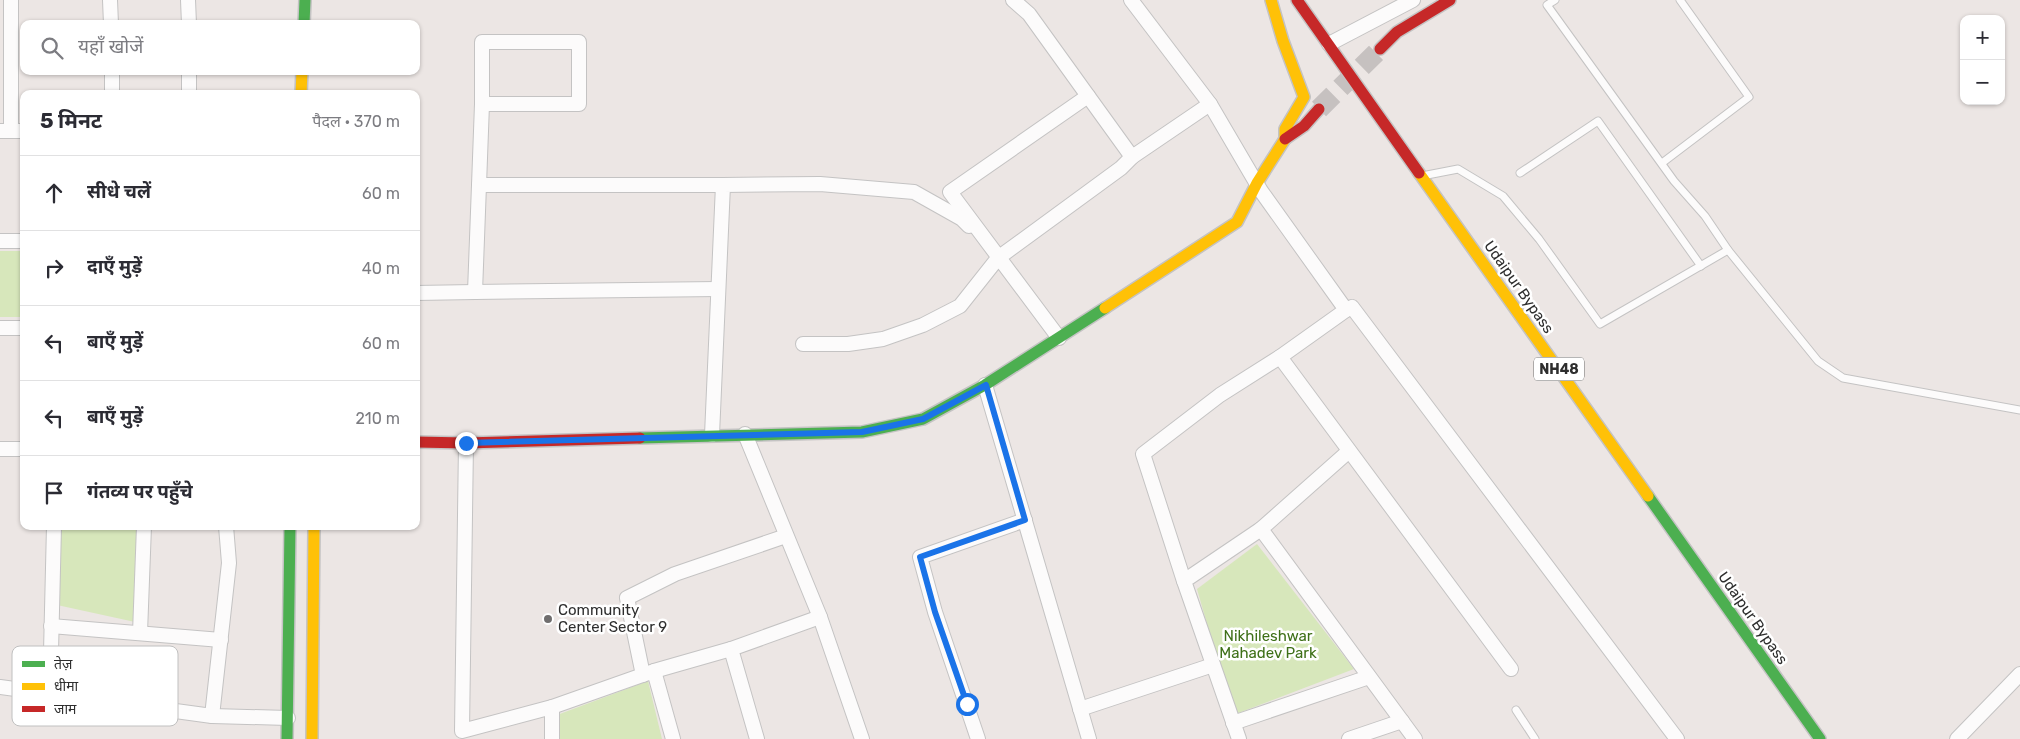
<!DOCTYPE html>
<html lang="hi">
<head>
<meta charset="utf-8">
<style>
	:root { --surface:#fff; --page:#f7f7f7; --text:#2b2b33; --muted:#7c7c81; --line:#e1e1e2 }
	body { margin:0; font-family:Rubik,"Noto Sans Devanagari",sans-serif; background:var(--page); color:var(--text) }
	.controls { position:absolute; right:15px; top:15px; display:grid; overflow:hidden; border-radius:10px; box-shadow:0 1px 4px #0004 }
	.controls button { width:45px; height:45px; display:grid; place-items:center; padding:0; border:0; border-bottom:1px solid var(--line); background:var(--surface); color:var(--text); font:25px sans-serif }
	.stop { position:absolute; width:15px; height:15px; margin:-11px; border:4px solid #1a73e8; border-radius:50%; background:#fff }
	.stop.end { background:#1a73e8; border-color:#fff; box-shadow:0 1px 5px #0008 }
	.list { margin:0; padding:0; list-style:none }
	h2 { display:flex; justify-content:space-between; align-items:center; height:65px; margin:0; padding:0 20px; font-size:21px }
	h2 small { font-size:16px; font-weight:400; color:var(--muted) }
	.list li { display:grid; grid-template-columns:32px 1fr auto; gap:15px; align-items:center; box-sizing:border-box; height:75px; padding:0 20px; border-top:1px solid var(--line) }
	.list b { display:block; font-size:19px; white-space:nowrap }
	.list em { font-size:16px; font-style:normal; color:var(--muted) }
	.icon { flex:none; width:28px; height:28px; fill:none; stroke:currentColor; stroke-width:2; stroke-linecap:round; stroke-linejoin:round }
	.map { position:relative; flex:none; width:2020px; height:739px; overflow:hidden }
	.search { position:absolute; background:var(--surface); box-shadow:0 1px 4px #0004; left:20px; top:20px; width:400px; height:55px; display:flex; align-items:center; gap:12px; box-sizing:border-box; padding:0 18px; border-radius:10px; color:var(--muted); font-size:19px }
	.panel { position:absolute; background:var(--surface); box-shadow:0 1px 4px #0004; left:20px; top:90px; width:400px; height:440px; border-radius:10px }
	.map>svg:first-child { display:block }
</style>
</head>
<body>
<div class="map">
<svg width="2020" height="739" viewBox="0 0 2020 739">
	<rect width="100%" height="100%" fill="#ece6e4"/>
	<g fill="#d7e7bb">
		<rect x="0" y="251" width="24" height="66"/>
		<path d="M60,526H141L135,622L57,605Z"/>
		<path d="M1257,544L1354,669L1233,715L1197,589Z"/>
		<path d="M648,681L662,739H558L557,715Z"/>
	</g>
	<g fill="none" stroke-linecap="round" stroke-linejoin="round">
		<path stroke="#c6c1c0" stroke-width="20" stroke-dasharray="20 10" stroke-linecap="butt" d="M1319,109L1380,49"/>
		<defs>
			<g id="lane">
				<path d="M1555,0L1547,5L1674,181L1705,216L1728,250"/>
				<path d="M1662,163L1749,97L1680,0"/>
				<path d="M1520,173L1598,121L1701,266"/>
				<path d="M1427,175L1458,169L1503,196L1539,239L1600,324L1728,250L1818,361L1843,378L2020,410"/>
				<path d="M1516,710L1535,739"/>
			</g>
			<g id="street">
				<path d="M110,0L111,24"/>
				<path d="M188,0L189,24"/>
				<path d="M1013,0L1029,14L1088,96"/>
				<path d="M1131,0L1210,104L1132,157"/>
				<path d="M1329,44L1413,0"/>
				<path d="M112,71V94"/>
				<path d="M189,71V94"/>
				<path d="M0,131H11V0"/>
				<path d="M11,131H24"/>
				<path d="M479,185L482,104H579V42H482V104"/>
				<path d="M0,241H24"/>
				<path d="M718,289L475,292L479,185H723"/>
				<path d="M416,293L475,292"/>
				<path d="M1346,310L1352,307L1677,739"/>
				<path d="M0,328H24"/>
				<path d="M803,344H848L883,339L923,325L960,306L998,258L1121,168L1132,157L1088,96L950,192L1059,338"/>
				<path d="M1280,357L1511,669"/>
				<path d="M985,385L1089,739"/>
				<path d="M745,434L820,617L862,739"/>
				<path d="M712,435L723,185L820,184L914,192L962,219L969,226"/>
				<path d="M466,443L462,731L552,707"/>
				<path d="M0,449H24"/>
				<path d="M1261,529L1415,739"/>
				<path d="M1184,581L1143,454L1220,395L1280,357L1346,310L1261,191L1210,104"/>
				<path d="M51,626L221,640"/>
				<path d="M140,633L144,526"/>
				<path d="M654,671L731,649"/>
				<path d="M643,675L627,598L675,574L786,536"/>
				<path d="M0,687L212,716L229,563L226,526"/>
				<path d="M50,694L54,526"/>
				<path d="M1080,709L1213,665"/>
				<path d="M212,716L288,718"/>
				<path d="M1233,723L1369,677"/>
				<path d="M552,739V707L654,671L673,739"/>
				<path d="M757,739L731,649L820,617"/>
				<path d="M978,739L935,612L920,557L1025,520"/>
				<path d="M1239,739L1184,581L1261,529L1349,451"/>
				<path d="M1349,739L1402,721"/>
				<path d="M1957,739L2020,674"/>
			</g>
			<g id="fast">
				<path d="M304,24L305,0"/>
				<path d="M640,438L862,432L923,419L985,385L1105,308"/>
				<path d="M1648,496L1820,739"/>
				<path d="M287,739L290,526"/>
			</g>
			<g id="slow">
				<path d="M301,94L302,71"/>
				<path d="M1419,173L1648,496"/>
				<path d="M1105,308L1237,222L1257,183L1285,139V129L1304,97L1283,41L1271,0"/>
				<path d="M312,739L314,526"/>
			</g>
			<g id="jam">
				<path d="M1297,0L1419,173"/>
				<path d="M1380,49L1397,32L1450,0"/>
				<path d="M1285,139L1304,126L1319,109"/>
				<path d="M416,442L466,443L640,438"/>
			</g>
		</defs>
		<use href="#lane" stroke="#c4c3c3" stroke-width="9"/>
		<use href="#street" stroke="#c4c3c3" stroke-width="16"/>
		<use href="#fast" stroke="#c4c3c3" stroke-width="14"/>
		<use href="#slow" stroke="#c4c3c3" stroke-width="14"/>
		<use href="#jam" stroke="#c4c3c3" stroke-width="14"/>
		<use href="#lane" stroke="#fcfbfb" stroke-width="7"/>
		<use href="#street" stroke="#fcfbfb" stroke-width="14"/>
		<use href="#fast" stroke="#4caf50" stroke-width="11"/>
		<use href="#slow" stroke="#ffc107" stroke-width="11"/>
		<use href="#jam" stroke="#c62828" stroke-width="11"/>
	</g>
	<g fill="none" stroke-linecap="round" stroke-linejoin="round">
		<path stroke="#1a73e8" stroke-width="6" d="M466,443L862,432L923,419L986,385L1025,520L920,557L935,612L967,704"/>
	</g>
	<circle fill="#706e6e" stroke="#fff" stroke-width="2" cx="548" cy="619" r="5"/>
	<g text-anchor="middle" stroke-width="5" stroke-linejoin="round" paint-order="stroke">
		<rect fill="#fff" stroke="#6d6d6d" stroke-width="1" x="1534" y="357.5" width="50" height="23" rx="4"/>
		<g font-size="14" font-weight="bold" fill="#2e2e2e">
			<text x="1559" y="374">NH48</text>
		</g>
		<g font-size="15" fill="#2e2e2e" stroke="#fff">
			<text transform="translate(1519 287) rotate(55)" y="5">Udaipur Bypass</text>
			<text transform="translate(1753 618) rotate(55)" y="5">Udaipur Bypass</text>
		</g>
		<g font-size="15" fill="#2e2e2e" stroke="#fff" text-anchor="start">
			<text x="558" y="615">Community<tspan x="558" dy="17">Center Sector 9</tspan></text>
		</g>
		<g font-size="15" fill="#3e7018" stroke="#fff">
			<text x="1268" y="641">Nikhileshwar<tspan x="1268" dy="17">Mahadev Park</tspan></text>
		</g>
	</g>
	<rect x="12" y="646" width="166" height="80" rx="8" fill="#fff" stroke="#c0c0c0" stroke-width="1"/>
	<rect x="22" y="661" width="23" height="6" fill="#4caf50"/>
	<rect x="22" y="683" width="23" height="7" fill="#ffc107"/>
	<rect x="22" y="706" width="23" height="6" fill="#c62828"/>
	<g font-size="14" fill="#2e2e2e">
		<text x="54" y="669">तेज़</text>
		<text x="54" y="691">धीमा</text>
		<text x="54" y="714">जाम</text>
	</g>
</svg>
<div class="controls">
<button>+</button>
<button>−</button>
</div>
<div class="stop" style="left:967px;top:704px"></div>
<div class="stop end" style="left:466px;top:443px"></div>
<div class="search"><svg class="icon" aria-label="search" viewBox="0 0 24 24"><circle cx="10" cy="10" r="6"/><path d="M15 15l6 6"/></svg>यहाँ खोजें</div>
<section class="panel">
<h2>5 मिनट<small>पैदल · 370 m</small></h2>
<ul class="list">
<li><svg class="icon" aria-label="ahead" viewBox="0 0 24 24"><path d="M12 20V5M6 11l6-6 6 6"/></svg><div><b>सीधे चलें</b></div><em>60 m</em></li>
<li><svg class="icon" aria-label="right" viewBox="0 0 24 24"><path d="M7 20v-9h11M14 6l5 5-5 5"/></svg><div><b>दाएँ मुड़ें</b></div><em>40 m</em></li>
<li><svg class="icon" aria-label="left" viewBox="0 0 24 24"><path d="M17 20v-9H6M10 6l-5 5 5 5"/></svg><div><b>बाएँ मुड़ें</b></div><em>60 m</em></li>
<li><svg class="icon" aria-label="left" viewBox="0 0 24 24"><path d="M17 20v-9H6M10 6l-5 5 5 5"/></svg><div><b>बाएँ मुड़ें</b></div><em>210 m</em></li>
<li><svg class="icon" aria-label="arrive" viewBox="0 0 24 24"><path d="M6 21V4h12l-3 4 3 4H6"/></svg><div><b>गंतव्य पर पहुँचे</b></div></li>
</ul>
</section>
</div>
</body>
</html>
